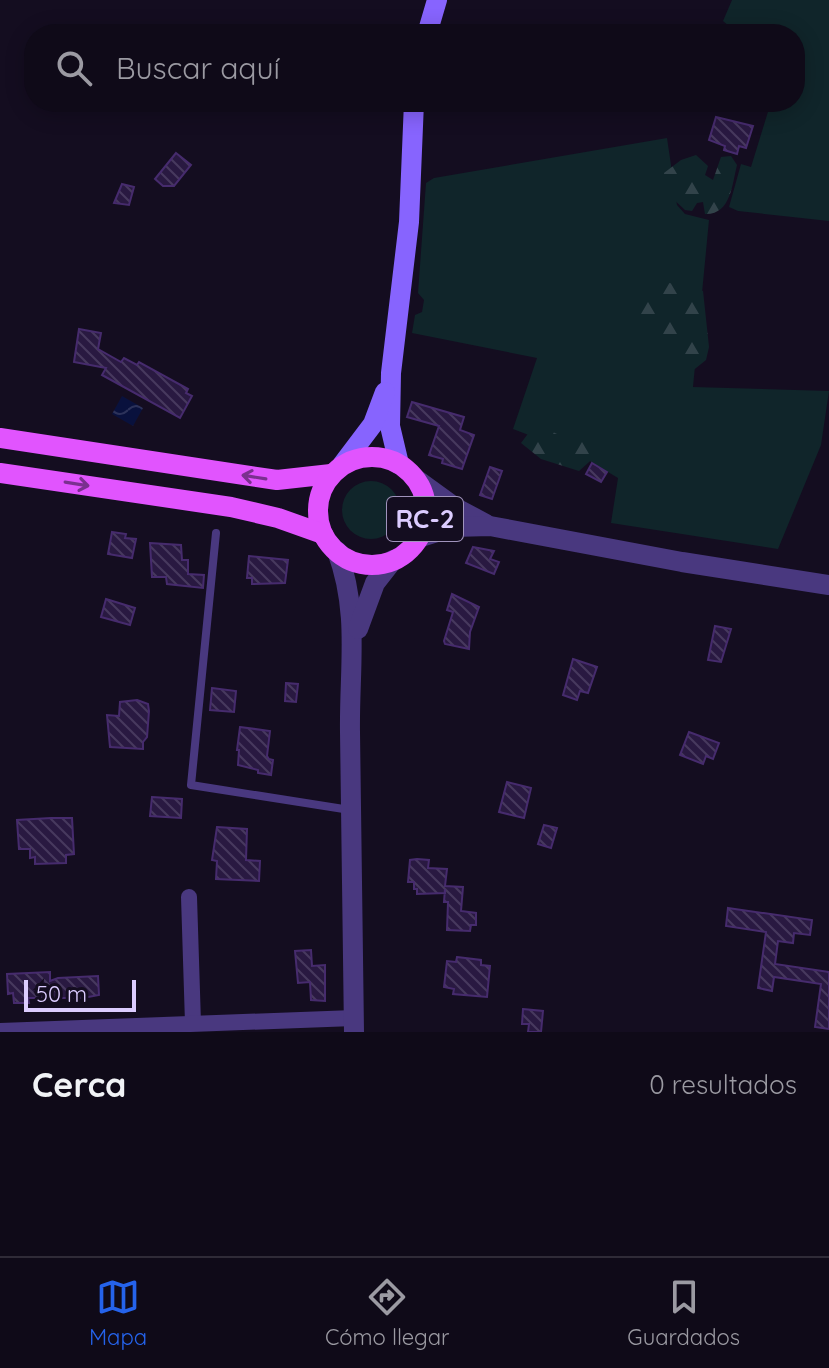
<!DOCTYPE html>
<html lang="es">
<head>
<meta charset="utf-8">
<style>
	:root { --surface:#0f0a18; --page:#1d1825; --text:#f1f3f6; --muted:#9b9aa2; --line:#2f2b37; --accent:#2563eb }
	body { margin:0; font-family:Quicksand,sans-serif; background:var(--page); color:var(--text) }
	.scale { position:absolute; left:24px; bottom:20px; width:112px; box-sizing:border-box; padding-left:8px; border:4px solid #dcccff; border-top:0; font-size:22px; line-height:28px; white-space:nowrap; color:#dcccff; -webkit-text-stroke:6px #140d20; paint-order:stroke }
	.list { margin:0; padding:0; list-style:none }
	h2 { display:flex; justify-content:space-between; align-items:center; height:104px; margin:0; padding:0 32px; font-size:34px }
	h2 small { font-size:26px; font-weight:400; color:var(--muted) }
	.icon { flex:none; width:44px; height:44px; fill:none; stroke:currentColor; stroke-width:2; stroke-linecap:round; stroke-linejoin:round }
	.map { position:relative; flex:none; width:829px; height:1032px; overflow:hidden }
	.search { position:absolute; background:var(--surface); box-shadow:0 4px 20px #0003; left:24px; right:24px; top:24px; height:88px; display:flex; align-items:center; gap:20px; box-sizing:border-box; padding:0 28px; border-radius:32px; color:var(--muted); font-size:30px }
	.sheet { height:224px; background:var(--surface) }
	nav { display:flex; justify-content:space-around; align-items:center; box-sizing:border-box; height:112px; border-top:2px solid var(--line); background:var(--surface); font-size:22px; color:var(--muted) }
	nav a { display:grid; justify-items:center; gap:4px }
	nav .on { color:var(--accent) }
	.map>svg:first-child { display:block }
</style>
</head>
<body>
<div class="map">
<svg width="829" height="1032" viewBox="0 0 829 1032">
	<defs>
		<pattern id="forest-firs" width="22" height="20" patternUnits="userSpaceOnUse" patternTransform="scale(2)"><rect width="22" height="20" fill="#10252a"/><path d="M5 1l3.5 6h-7zM16 11l3.5 6h-7z" fill="#32434a"/></pattern>
		<pattern id="water-waves" width="16" height="10" patternUnits="userSpaceOnUse" patternTransform="scale(2)"><rect width="16" height="10" fill="#09113d"/><path d="M0 5q4-4 8 0t8 0" fill="none" stroke="#2c325a"/></pattern>
		<pattern id="building-back-hatch" width="6" height="6" patternUnits="userSpaceOnUse" patternTransform="scale(2)"><rect width="6" height="6" fill="#291941"/><path d="M-1 5l2 2M0 0l6 6M5-1l2 2" fill="none" stroke="#47395e"/></pattern>
	</defs>
	<rect width="100%" height="100%" fill="#140d20"/>
	<g fill="#10252a">
		<path d="M732,0H829V221L738,211L729,207L741,164L751,167L771,102H795V34H733L734,30L723,21Z"/>
		<path d="M667,138L677,205L685,214L709,220L693,387L829,391L821,445L778,549L611,523L618,478L578,454L513,429L537,358L412,333L415,315L422,312L424,300L418,293L426,183L434,178Z"/>
		<circle cx="371" cy="510" r="29"/>
	</g>
	<g fill="url(#forest-firs)">
		<path d="M696,155L708,166L705,175L713,180L721,157L731,156L737,165C732,184 731,215 705,214L703,202L697,203L692,211L685,210L666,192L664,173L681,160Z"/>
		<path d="M645,281L680,284L703,291L709,347L706,360L691,372L675,367L668,357L671,341L652,340L649,327L640,326L627,316L631,296Z"/>
		<path d="M543,427L569,440L592,436L598,454L579,471L541,459L521,443L530,431Z"/>
	</g>
	<path fill="url(#water-waves)" d="M122,396L143,408L133,426L112,414Z"/>
	<g fill="url(#building-back-hatch)" stroke="#462b6d" stroke-width="2">
		<path d="M716,117L753,126L746,148L739,146L737,154L724,150L725,146L709,140Z"/>
		<path d="M176,153L191,165L174,186H163L155,179Z"/>
		<path d="M122,184L134,187L129,205L114,203Z"/>
		<path d="M79,329L101,333L98,349L121,362L124,358L137,365L139,362L188,389L186,393L192,396L180,418L102,375L106,368L74,362Z"/>
		<path d="M412,402L464,417L460,430L474,435L462,469L442,463L443,459L429,455L439,426L407,417Z"/>
		<path d="M592,463L607,472L601,482L586,474Z"/>
		<path d="M490,467L502,471L492,499L480,495Z"/>
		<path d="M112,532L126,534L125,538L136,539L132,558L108,554Z"/>
		<path d="M150,543L181,545L182,560H188V574L204,575L203,588L167,584L166,577H152Z"/>
		<path d="M473,547L494,551L490,559L499,562L494,574L466,563Z"/>
		<path d="M249,556L288,560L285,583L252,584V578H247Z"/>
		<path d="M452,594L479,607L470,632L469,649L445,644L444,641L453,612L447,610Z"/>
		<path d="M106,599L135,608L130,625L101,617Z"/>
		<path d="M715,626L731,629L721,662L708,660Z"/>
		<path d="M573,659L597,667L588,693L580,691L577,700L563,695Z"/>
		<path d="M286,683L298,684L296,702L285,701Z"/>
		<path d="M212,688L236,691L234,712L210,710Z"/>
		<path d="M137,700L148,704L149,711L147,737L143,742V749L110,747L107,715L119,716L120,702Z"/>
		<path d="M240,727L270,731L267,756L269,759L273,760L271,775L258,773V770L238,765L239,750H237Z"/>
		<path d="M689,732L719,743L713,759L706,756L703,764L680,755Z"/>
		<path d="M507,782L531,788L524,818L499,812Z"/>
		<path d="M152,797L182,799L181,818L150,816Z"/>
		<path d="M51,818H72L74,854L66,855V863L35,864V857L30,858V849H19L17,820Z"/>
		<path d="M544,825L557,828L551,848L538,844Z"/>
		<path d="M217,827L247,829L246,860L260,861L259,881L216,879L217,861L212,860Z"/>
		<path d="M417,859L429,860L428,868L447,869L445,886L463,887L461,911L476,913V925H471L470,931L447,930L448,902H444L445,889V893L417,894V889H414V882H408L410,860Z"/>
		<path d="M728,908L812,920L810,935L794,933L793,943L778,941L775,964L829,972V1029L815,1027L821,984L774,977L772,991L758,988L766,932L726,926Z"/>
		<path d="M311,950L312,966L325,965V1001L311,1000L310,982L298,983L295,951Z"/>
		<path d="M457,957L481,960V965L490,966L487,997L453,994L454,989L444,987L447,961L456,962Z"/>
		<path d="M50,972V981L58,978L98,976L99,995L83,998H28L29,1003H14L13,993L8,994L7,974Z"/>
		<path d="M523,1009L543,1011L541,1032H528L529,1024H522Z"/>
	</g>
	<g fill="none" stroke-linecap="round" stroke-linejoin="round">
		<path stroke="#49387f" stroke-width="8" d="M216,533L191,785L350,810"/>
		<g stroke="#49387f" stroke-width="16">
			<path d="M189,897L193,1023"/>
			<path d="M0,1031L354,1018"/>
		</g>
		<g stroke="#49387f" stroke-width="20">
			<path d="M416,479L456,508L486,524"/>
			<path d="M418,538L453,527L490,526L682,562L829,585"/>
			<path d="M337,551C360,613 349,668 350,732C351,832 353,932 354,1032"/>
			<path d="M358,629L375,583L393,560"/>
		</g>
		<g stroke="#8764fe" stroke-width="20">
			<path d="M427,34L437,0"/>
			<path d="M399,464L390,426L391,373L409,222L414,102"/>
			<path d="M342,465L373,424L385,392"/>
		</g>
		<g stroke="#e154fe" stroke-width="20">
			<path d="M0,438L277,480L331,474"/>
			<circle cx="372" cy="511" r="54"/>
			<path d="M0,473L231,507L278,518L323,534"/>
		</g>
	</g>
	<defs><path id="oneway-shaft" d="M-6 0H5M1.5-3L5.5 0L1.5 3" fill="none" stroke-width="1.6" stroke-linecap="round" stroke-linejoin="round" transform="scale(2)"/></defs>
	<g stroke="#7a308f">
		<use href="#oneway-shaft" transform="translate(254 477) rotate(-171)"/>
		<use href="#oneway-shaft" transform="translate(77 484) rotate(9)"/>
	</g>
	<g text-anchor="middle" stroke-width="6" stroke-linejoin="round" paint-order="stroke">
		<rect fill="#140d20" stroke="#a093bc" stroke-width="2" x="387" y="497" width="76" height="44" rx="6"/>
		<g font-size="26" font-weight="bold" fill="#dcccff">
			<text x="425" y="528">RC-2</text>
		</g>
	</g>
</svg>
<div class="scale">50 m</div>
<div class="search"><svg class="icon" aria-label="search" viewBox="0 0 24 24"><circle cx="10" cy="10" r="6"/><path d="M15 15l6 6"/></svg>Buscar aquí</div>
</div>
<section class="sheet">
<h2>Cerca<small>0 resultados</small></h2>
<ul class="list">
</ul>
</section>
<nav>
<a class="on"><svg class="icon" aria-label="map" viewBox="0 0 24 24"><path d="M3 6l6-2 6 2 6-2v14l-6 2-6-2-6 2zM9 4v14M15 6v14"/></svg>Mapa</a>
<a><svg class="icon" aria-label="directions" viewBox="0 0 24 24"><path d="M12 3l9 9-9 9-9-9zM9 14v-3h6M13 9l2 2-2 2"/></svg>Cómo llegar</a>
<a><svg class="icon" aria-label="saved" viewBox="0 0 24 24"><path d="M7 4h10v16l-5-4-5 4z"/></svg>Guardados</a>
</nav>
</body>
</html>
